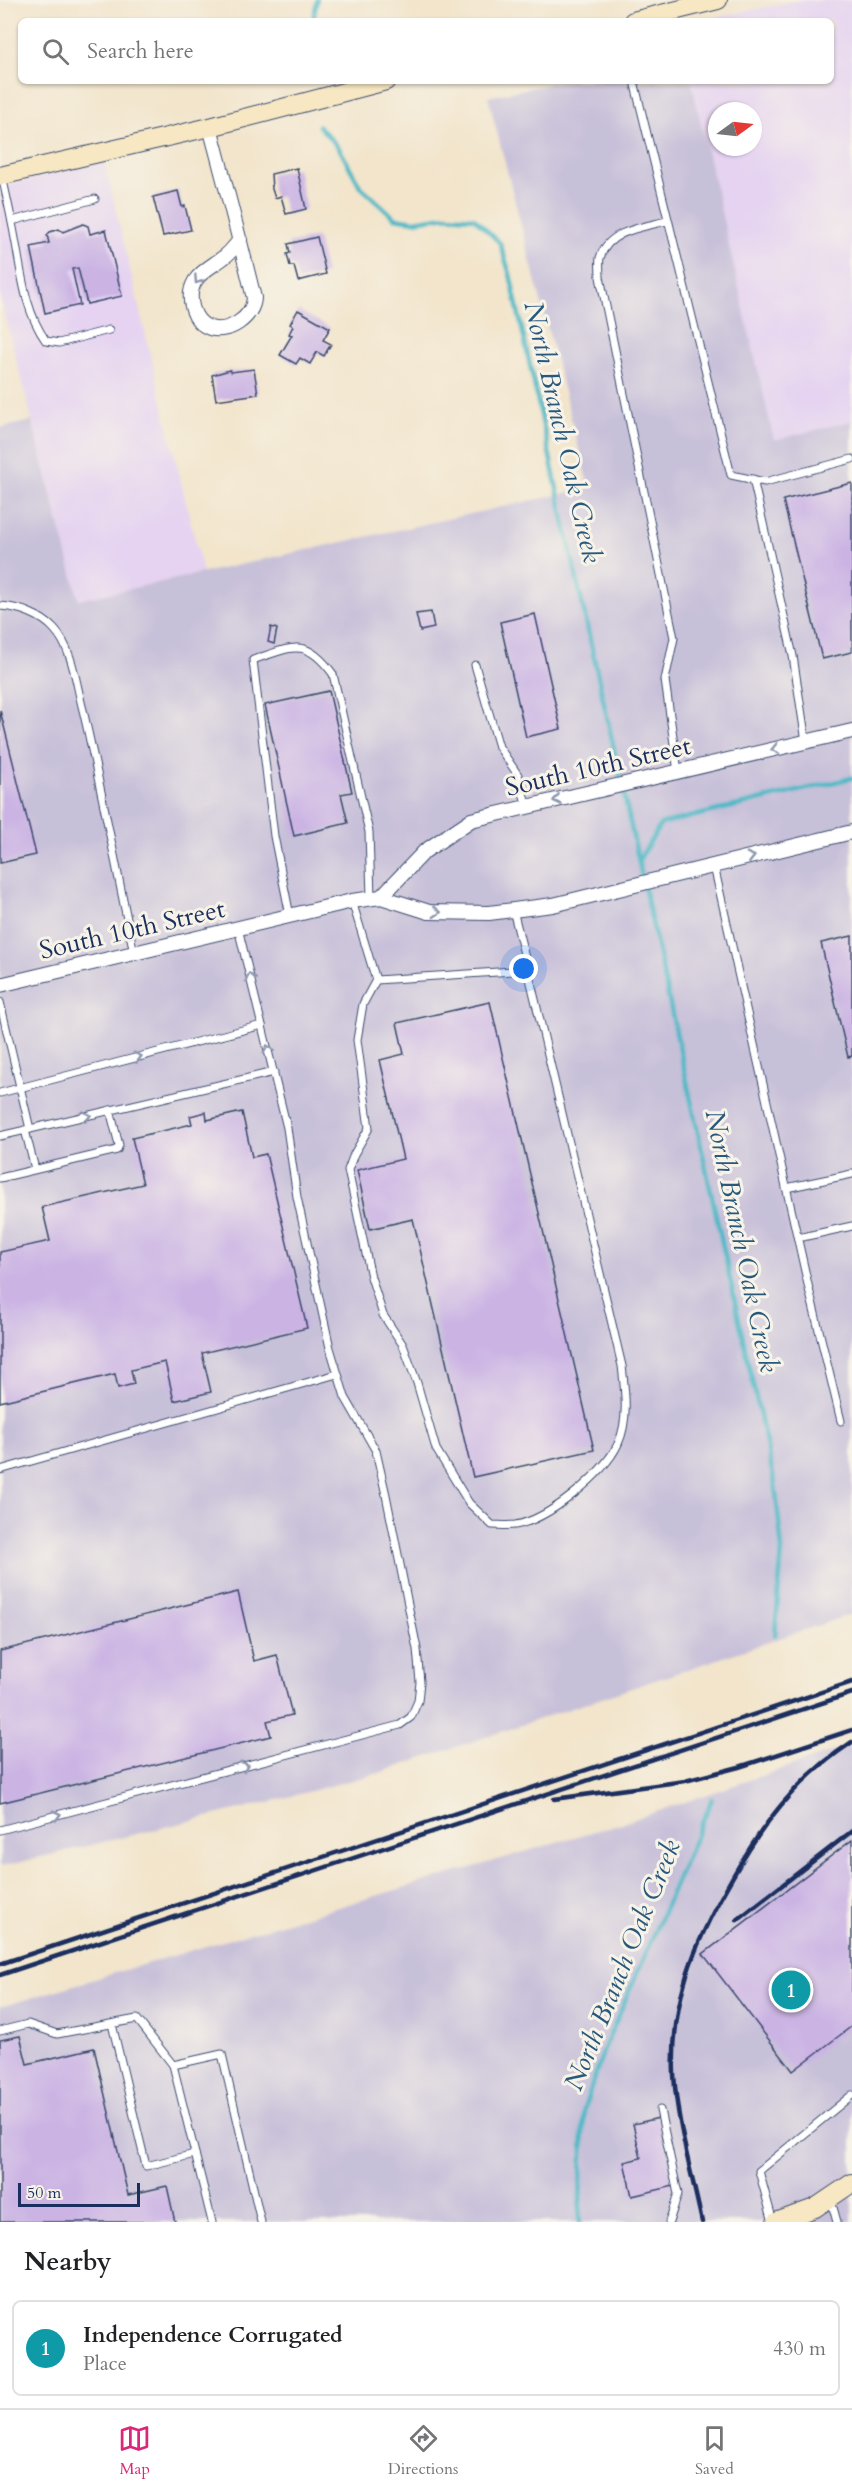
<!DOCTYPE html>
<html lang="en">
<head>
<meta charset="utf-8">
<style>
	:root { --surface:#fff; --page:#f6f6f6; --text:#202124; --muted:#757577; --line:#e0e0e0; --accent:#db2777 }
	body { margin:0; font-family:Cardo,serif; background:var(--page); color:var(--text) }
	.compass { position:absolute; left:708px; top:102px; width:54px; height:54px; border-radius:50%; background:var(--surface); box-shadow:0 2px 4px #0004; rotate:75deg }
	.scale { position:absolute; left:18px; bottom:15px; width:122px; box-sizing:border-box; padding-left:6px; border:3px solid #1b2f5e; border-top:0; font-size:16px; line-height:21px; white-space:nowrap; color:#1b2f5e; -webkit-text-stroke:4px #f7f3e8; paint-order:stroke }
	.you { position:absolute; left:524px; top:969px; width:21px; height:21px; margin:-15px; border:4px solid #fff; border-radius:50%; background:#1a73e8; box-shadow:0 0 0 9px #1a73e833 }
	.badge { display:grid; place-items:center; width:39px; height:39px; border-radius:50%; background:var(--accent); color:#fff; font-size:20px; font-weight:700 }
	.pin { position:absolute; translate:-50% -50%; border:3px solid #fff; box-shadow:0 2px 6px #0006 }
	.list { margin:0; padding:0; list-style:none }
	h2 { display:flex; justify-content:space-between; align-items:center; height:78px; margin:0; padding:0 24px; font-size:26px }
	h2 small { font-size:20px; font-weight:400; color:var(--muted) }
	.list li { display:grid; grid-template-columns:39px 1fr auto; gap:18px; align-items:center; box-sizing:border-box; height:96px; margin:0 12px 12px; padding:0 12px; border:2px solid var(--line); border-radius:9px }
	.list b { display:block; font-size:22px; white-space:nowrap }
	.list p { margin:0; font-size:20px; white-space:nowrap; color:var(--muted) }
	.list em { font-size:20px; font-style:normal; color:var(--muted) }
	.icon { flex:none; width:33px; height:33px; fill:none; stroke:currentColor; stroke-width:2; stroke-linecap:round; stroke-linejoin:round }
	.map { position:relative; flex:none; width:852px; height:2222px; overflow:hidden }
	.search { position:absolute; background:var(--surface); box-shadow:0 2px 4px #0004; left:18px; right:18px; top:18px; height:66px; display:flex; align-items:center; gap:15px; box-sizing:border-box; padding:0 21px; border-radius:9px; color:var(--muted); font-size:22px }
	.sheet { height:186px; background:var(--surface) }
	nav { display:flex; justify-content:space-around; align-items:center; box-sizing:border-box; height:84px; border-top:2px solid var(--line); background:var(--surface); font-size:16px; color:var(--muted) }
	nav a { display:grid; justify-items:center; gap:3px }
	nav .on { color:var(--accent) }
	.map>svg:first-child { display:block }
</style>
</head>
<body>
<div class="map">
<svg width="852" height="2222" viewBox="0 0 852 2222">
	<rect width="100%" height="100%" fill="#f7f3e8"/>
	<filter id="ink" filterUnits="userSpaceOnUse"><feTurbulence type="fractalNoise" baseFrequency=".0167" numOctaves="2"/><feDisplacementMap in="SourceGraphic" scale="12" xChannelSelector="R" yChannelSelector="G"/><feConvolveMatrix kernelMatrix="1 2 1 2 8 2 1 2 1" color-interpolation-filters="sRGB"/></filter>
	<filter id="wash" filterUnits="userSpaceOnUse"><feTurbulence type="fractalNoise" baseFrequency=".008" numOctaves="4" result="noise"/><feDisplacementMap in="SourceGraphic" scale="24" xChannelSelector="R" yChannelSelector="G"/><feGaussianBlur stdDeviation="1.35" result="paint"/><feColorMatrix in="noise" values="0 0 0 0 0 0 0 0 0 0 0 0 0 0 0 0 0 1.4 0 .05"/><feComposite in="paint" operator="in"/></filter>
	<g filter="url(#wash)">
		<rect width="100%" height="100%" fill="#f2e5cc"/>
		<g fill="#e5d3f1" fill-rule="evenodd">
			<path d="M799,0H852V421L774,441L691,81H831V21H699ZM717,111H753V147H717Z"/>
			<path d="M104,161L203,573L79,600L0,297V187Z"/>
		</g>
		<g fill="#c7c0d9">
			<path d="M564,81H691L774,440L852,421V1614L379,1773L273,1801L0,1867V428L32,421L79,600L589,488L488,97Z"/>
			<path d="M852,1745V2222H0V2007L629,1821Z"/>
		</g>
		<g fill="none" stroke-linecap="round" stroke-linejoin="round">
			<g stroke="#4bb8c6" stroke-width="4.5">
				<path d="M313,21L317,0"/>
				<path d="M319,126L339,148L360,186L395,218L414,221L446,216L474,218L500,243L510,274L775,1484L782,1550L775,1635"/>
				<path d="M640,858L661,824L852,778"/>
				<path d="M579,2222L584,2109L604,2049L712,1799"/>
			</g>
		</g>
		<g id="blocks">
			<g fill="#cbb4e4">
				<path d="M297,168L306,209L286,214L281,196L275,198L272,189L271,174Z"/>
				<path d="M178,191L182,207L185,206L191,230L163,236L153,197Z"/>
				<path d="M83,224L88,226L90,234L106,230L122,296L87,304L78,268L72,269L80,305L45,313L31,247L49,243L47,235L50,232L59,229L63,232Z"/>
				<path d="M317,237L326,274L298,281L294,266H290L287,254L290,253L288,244Z"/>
				<path d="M298,310L330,328L323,340L331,344L324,356L317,352L310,364L300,358L296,364L280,355L292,335L289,334L293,326L290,324Z"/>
				<path d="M254,369L258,394L216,400L212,375L230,370L231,372Z"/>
				<path d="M852,483V652L822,659L783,500Z"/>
				<path d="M431,612L434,628L420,631L416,614Z"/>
				<path d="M535,614L561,729L526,737L500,622Z"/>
				<path d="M271,627L277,629L274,644L268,642Z"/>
				<path d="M329,691L352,792L341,794L348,823L294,836L265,705Z"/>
				<path d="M0,710L36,855L0,863Z"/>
				<path d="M852,936V1056L848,1057L821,943Z"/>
				<path d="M490,1002L594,1450L473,1477L413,1219L370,1229L357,1170L403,1159L380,1060L404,1054L397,1023Z"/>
				<path d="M206,1112L207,1120L242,1112L252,1157L266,1154L307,1328L202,1353L211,1392L174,1401L165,1362L131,1370L134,1384L118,1388L115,1374L0,1402V1252L50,1241L42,1207L143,1184L132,1138L192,1124L190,1116Z"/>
				<path d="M238,1592L254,1661L277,1655L292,1715L267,1721L271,1736L0,1803V1651Z"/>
				<path d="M852,1840V2026L793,2071L703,1954Z"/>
				<path d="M20,2036L27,2064L94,2048L128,2195L167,2186L175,2222H0V2040Z"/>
				<path d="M659,2118L674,2186L632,2196L624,2162L641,2158L633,2124Z"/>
			</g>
		</g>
	</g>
	<g filter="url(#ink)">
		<use href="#blocks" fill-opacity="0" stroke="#3b4a6e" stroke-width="1.5"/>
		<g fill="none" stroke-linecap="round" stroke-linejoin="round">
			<defs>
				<g id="lane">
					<path d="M634,81L731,475L765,482L852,459"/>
					<path d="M2,176C7,198 12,221 16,244C22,278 26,313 46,341L59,343L109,330"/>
					<path d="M12,221L95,199"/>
					<path d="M667,221C643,227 608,230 600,258C599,263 600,271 600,277L674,638L665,680L678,772"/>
					<path d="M753,479L793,656L806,742"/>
					<path d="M0,606C19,607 41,615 54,629C73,649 76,684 83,710C102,791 117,872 134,953"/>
					<path d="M475,665L499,747L518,775L527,807"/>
					<path d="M714,866L809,1289L841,1421"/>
					<path d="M352,901L376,980L528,970L513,910"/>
					<path d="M290,916L274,836L253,660C292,647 305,636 333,674L369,832L371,898"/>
					<path d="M376,980L363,1004L357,1040L369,1128L354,1154L348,1170L371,1277L383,1315L403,1345L417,1383L436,1449L469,1503L492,1525C499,1525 507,1526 515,1525C548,1520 604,1474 618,1444C629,1420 625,1391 622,1366L528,970"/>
					<path d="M0,1002L30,1129"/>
					<path d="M0,1093L262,1025"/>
					<path d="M25,1130L35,1169"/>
					<path d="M0,1136L274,1072"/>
					<path d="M0,1178L117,1150L119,1145L110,1110"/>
					<path d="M786,1188L852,1174"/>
					<path d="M798,1238L852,1226"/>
					<path d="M0,1470L337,1374"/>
					<path d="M0,1830L400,1725L411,1717L418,1701L420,1682L417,1649L386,1495L376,1451L345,1397L330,1348L297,1197L287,1128L238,928"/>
					<path d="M112,2024L146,2166L195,2154"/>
					<path d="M0,2031L28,2024L57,2034L137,2019L173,2065"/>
					<path d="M660,2110L678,2194L669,2222"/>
					<path d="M831,2200L837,2222"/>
					<path d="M212,2222L173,2065L222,2054L261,2222"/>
					<path d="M773,2222L759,2171L852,2095"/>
				</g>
				<g id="street">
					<path d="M210,127C225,183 240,241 254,298C253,317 229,334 210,328C192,322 186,296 195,281C202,270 214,265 224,257C230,253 235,246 240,240"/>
					<path d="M381,897L425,851L471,820L852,731"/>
					<path d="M0,985L352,901L381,897L429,912L489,913L553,905L852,832"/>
				</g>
				<g id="secondary">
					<path d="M633,21L718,0"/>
					<path d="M0,176L210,127L386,81"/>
					<path d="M776,2222L815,2208L852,2183"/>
				</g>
			</defs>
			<use href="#lane" stroke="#3b4a6e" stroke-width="9"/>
			<use href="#street" stroke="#3b4a6e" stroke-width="16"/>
			<use href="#secondary" stroke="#3b4a6e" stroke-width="20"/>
			<use href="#lane" stroke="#fff" stroke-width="7"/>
			<use href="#street" stroke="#fff" stroke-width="14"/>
			<use href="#secondary" stroke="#f7e8c3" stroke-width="18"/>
			<g stroke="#1b2f5e" stroke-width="4.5">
				<path d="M554,1799L685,1781L739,1767L852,1730"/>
				<path d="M737,1920L852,1831"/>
				<path d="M0,1964L852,1682"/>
				<path d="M0,1975L852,1693"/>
				<path d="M702,2222C692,2174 677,2124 674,2074C671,2002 693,1946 728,1885C762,1825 793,1781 852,1742"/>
			</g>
		</g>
		<defs><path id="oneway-chevron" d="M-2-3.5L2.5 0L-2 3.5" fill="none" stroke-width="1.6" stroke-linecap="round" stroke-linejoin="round" transform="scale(1.5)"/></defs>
		<g stroke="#8d97ae">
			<use href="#oneway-chevron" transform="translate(198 280) rotate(124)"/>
			<use href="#oneway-chevron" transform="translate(775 749) rotate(167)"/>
			<use href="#oneway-chevron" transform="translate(557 800) rotate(167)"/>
			<use href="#oneway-chevron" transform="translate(751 857) rotate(-14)"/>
			<use href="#oneway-chevron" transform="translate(437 912) rotate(3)"/>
			<use href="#oneway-chevron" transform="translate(250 977) rotate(-104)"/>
			<use href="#oneway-chevron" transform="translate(268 1049) rotate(-104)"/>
			<use href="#oneway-chevron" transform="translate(138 1057) rotate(-14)"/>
			<use href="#oneway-chevron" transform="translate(87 1116) rotate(-13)"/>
			<use href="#oneway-chevron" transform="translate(245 1766) rotate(-15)"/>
			<use href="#oneway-chevron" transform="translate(57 1815) rotate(-15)"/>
		</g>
	</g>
	<g text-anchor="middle" stroke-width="6" stroke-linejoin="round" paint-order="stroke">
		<g font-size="26" fill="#1b2f5e" stroke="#f7f3e8">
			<text transform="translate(598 766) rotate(-13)" y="9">South 10th Street</text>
			<text transform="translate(132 929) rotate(-13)" y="9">South 10th Street</text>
		</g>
		<g font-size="27" font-style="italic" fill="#29587d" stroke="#f7f3e8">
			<text transform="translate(563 432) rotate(77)" y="9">North Branch Oak Creek</text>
			<text transform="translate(742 1241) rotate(78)" y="9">North Branch Oak Creek</text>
			<text transform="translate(622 1965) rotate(-68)" y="9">North Branch Oak Creek</text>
		</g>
	</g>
</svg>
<svg class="compass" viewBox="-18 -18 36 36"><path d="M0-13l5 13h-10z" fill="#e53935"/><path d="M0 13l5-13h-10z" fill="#757577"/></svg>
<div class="scale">50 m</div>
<div class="you"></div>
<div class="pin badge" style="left:791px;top:1990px;background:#0f9aa8">1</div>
<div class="search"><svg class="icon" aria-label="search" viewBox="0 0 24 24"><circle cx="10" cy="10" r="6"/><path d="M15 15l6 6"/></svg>Search here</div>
</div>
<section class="sheet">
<h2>Nearby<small></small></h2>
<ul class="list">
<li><span class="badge" style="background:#0f9aa8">1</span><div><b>Independence Corrugated</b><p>Place</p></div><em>430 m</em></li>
</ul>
</section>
<nav>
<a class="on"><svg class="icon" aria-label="map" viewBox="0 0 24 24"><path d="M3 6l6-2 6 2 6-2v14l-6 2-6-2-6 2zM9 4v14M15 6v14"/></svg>Map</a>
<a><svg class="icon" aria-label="directions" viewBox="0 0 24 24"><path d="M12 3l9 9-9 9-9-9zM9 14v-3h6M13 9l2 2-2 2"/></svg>Directions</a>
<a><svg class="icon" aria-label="saved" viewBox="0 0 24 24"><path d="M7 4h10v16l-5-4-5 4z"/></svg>Saved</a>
</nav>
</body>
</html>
